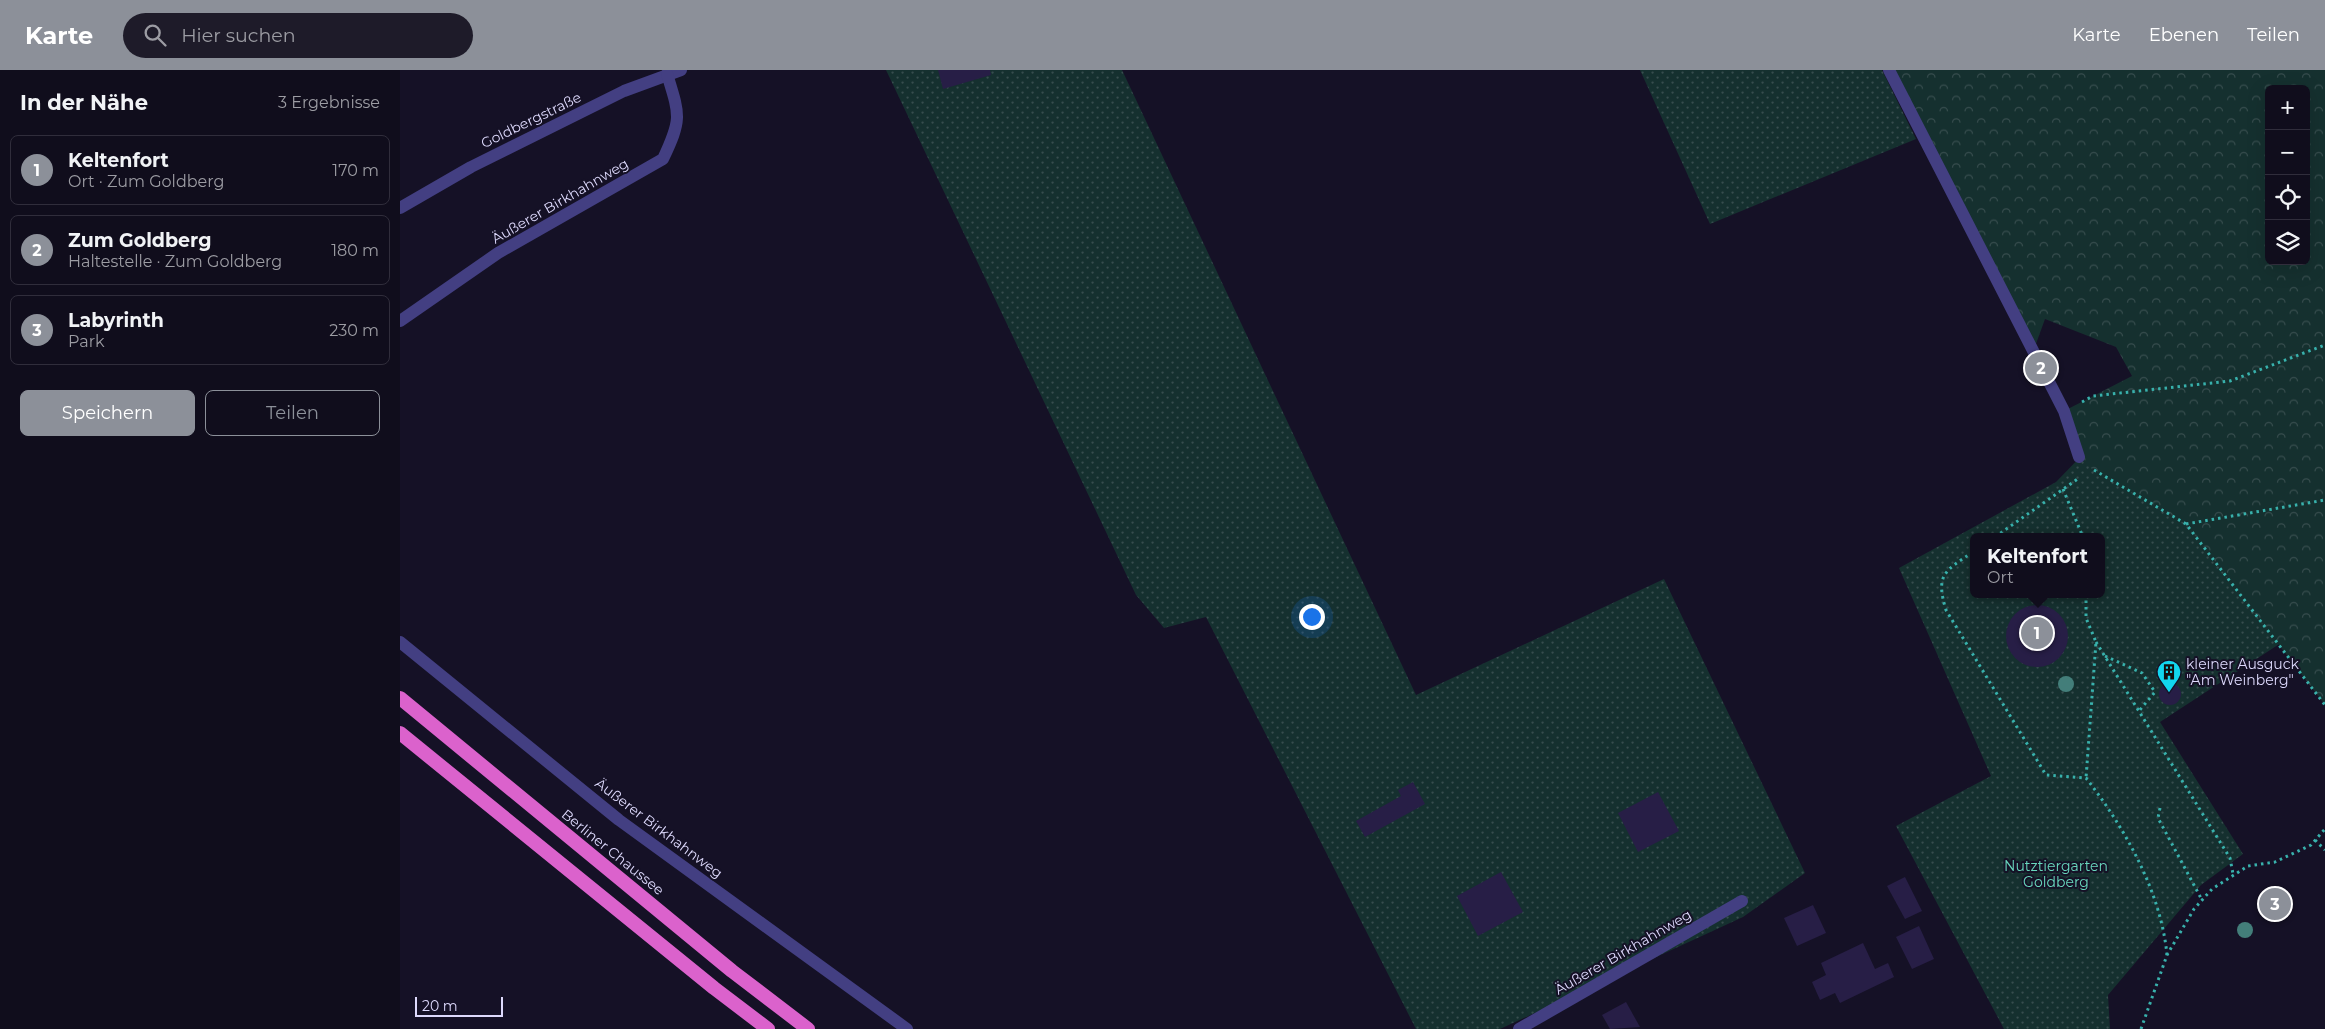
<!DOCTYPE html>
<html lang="de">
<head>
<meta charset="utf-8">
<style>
	:root { --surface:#100d1c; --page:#1e1b29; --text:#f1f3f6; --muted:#9c9ca3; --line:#302d3b; --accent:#8c9099 }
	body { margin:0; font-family:Montserrat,sans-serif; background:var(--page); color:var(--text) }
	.controls { position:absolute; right:15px; top:15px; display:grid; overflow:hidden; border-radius:8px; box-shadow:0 5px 20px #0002 }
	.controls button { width:45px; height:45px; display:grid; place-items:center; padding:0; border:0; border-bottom:1px solid var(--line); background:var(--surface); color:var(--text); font:25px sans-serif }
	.scale { position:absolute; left:15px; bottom:12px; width:88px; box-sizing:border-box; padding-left:5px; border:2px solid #ddd9fc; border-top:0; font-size:14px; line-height:18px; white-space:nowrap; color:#ddd9fc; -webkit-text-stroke:4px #151126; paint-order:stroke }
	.you { position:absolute; left:911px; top:546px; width:18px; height:18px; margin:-12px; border:4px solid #fff; border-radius:50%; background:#1a73e8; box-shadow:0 0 0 8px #1a73e833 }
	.badge { display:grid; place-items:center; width:32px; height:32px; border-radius:50%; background:var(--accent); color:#fff; font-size:16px; font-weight:700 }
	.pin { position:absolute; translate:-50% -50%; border:2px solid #fff; box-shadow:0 1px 5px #0006 }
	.popup { position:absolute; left:1570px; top:463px; width:135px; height:65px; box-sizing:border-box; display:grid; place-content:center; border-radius:8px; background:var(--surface); filter:drop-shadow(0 1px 4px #0005); font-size:16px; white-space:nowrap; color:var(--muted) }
	.popup b { font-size:19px; color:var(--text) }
	.popup::after { content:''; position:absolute; left:50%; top:100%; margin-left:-10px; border:10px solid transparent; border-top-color:var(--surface) }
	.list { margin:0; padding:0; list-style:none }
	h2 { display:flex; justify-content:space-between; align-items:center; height:65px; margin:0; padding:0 20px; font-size:21px }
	h2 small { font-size:16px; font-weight:400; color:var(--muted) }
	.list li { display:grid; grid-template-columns:32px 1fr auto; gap:15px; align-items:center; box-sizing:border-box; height:70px; margin:0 10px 10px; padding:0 10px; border:1px solid var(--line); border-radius:8px }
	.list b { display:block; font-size:19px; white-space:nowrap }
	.list p { margin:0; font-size:16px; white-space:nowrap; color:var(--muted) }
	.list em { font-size:16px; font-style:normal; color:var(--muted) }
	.actions { display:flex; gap:10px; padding:15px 20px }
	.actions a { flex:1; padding:11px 0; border:1px solid var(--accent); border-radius:8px; text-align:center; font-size:18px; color:var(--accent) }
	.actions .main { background:var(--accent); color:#fff }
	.icon { flex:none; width:28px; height:28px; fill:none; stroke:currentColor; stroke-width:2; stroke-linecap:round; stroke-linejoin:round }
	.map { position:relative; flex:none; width:1925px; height:959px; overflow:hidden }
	header { display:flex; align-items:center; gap:30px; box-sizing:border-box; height:70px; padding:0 25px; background:var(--accent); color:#fff }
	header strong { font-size:24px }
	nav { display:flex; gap:28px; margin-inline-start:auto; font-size:18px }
	.search { width:350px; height:45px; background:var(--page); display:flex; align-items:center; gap:12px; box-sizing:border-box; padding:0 18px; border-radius:28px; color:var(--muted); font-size:19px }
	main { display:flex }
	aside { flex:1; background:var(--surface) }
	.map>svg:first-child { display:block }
</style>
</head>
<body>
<header>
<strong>Karte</strong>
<div class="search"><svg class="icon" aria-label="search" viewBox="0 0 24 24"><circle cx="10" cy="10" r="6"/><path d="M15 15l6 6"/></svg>Hier suchen</div>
<nav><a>Karte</a><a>Ebenen</a><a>Teilen</a></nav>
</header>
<main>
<aside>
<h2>In der Nähe<small>3 Ergebnisse</small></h2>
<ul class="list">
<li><span class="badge">1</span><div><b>Keltenfort</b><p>Ort · Zum Goldberg</p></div><em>170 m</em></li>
<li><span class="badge">2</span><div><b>Zum Goldberg</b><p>Haltestelle · Zum Goldberg</p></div><em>180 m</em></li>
<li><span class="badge">3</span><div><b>Labyrinth</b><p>Park</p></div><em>230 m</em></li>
</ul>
<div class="actions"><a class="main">Speichern</a><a>Teilen</a></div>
</aside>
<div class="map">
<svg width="1925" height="959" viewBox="0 0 1925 959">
	<defs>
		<pattern id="green-dots" width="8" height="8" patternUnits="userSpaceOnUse" patternTransform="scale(1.25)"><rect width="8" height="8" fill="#15302f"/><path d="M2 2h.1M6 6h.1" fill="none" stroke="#374d4e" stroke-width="1.8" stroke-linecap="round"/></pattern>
		<pattern id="forest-crowns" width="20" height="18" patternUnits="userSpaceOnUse" patternTransform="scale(1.25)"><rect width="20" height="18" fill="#15302f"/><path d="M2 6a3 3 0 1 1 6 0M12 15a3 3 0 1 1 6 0" fill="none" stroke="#374d4e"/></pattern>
	</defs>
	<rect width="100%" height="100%" fill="#151126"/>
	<g fill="url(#green-dots)" fill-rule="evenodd">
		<path d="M486,0H722L1016,625L1264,509L1405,803L1343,847L1100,959H1016L806,547L764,558L736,525Z"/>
		<path d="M1240,0H1482L1516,69L1310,154Z"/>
		<path d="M1690,377L1792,439L1887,569L1760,652L1843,784L1801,815L1708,925L1710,959H1604L1496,756L1591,706L1499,498L1656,412ZM1573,467H1701V524H1573Z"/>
	</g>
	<path fill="url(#forest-crowns)" fill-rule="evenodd" d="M1492,0H1925V635L1786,454L1692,399L1679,387L1664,341L1732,306L1716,277L1645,249L1633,282ZM1869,19H1906V191H1869Z"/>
	<g fill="#271e46">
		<path d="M538,0H590L591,5L543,19Z"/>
		<circle cx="1637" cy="566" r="31"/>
		<circle cx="1770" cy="624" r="11"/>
		<path d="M1013,712L1025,734L965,767L956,751L1001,726L998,720Z"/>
		<path d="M1258,722L1279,761L1238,782L1218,743Z"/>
		<path d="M1101,802L1123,842L1078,866L1057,826Z"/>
		<path d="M1505,807L1522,841L1505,849L1487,816Z"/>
		<path d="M1413,835L1426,863L1397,876L1384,848Z"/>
		<path d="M1519,856L1534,889L1512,899L1496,867Z"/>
		<path d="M1463,873L1475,899L1488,893L1494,907L1440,933L1435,923L1420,930L1412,912L1426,905L1421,893Z"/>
		<path d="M1226,932L1240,957L1210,959L1202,945Z"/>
	</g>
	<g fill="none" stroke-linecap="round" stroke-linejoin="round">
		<g stroke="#38b1ac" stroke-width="3" stroke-dasharray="2.5 4" stroke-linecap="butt">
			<path d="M1682,332L1693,326L1830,311L1925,275"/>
			<path d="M1694,400L1786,454L1925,635"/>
			<path d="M1663,419L1683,467"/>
			<path d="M1786,454L1925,430"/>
			<path d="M1595,467L1679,408"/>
			<path d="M1573,482C1545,501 1535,504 1546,540L1646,705L1686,708C1725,758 1761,822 1767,885"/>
			<path d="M1686,524V548L1696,572L1686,708"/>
			<path d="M1696,572L1830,788L1833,804"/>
			<path d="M1705,586L1742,603L1755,622L1739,641"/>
			<path d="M1760,738L1758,748L1802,830"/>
			<path d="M1915,770L1925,780"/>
			<path d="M1741,959L1767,885L1794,839L1812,819L1848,796L1875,792L1911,775L1925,759"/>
		</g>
		<g stroke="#433f82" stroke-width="12">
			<path d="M1489,0L1664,341L1679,387"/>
			<path d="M0,138L71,97L224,21L281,0"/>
			<path d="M0,251L98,183L263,89C282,49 280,46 267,4"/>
			<path d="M0,572L219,750L507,959"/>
			<path d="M1119,959L1342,831"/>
		</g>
		<g stroke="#db62cc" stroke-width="14">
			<path d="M0,628L332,901L408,959"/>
			<path d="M0,663L314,918L368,959"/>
		</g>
	</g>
	<g fill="#437e7a">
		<circle cx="1666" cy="614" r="8"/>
		<circle cx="1845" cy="860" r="8"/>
	</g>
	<defs>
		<symbol id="building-pin" viewBox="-11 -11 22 30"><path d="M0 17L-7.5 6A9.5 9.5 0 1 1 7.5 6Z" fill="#12d6ef" stroke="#151126"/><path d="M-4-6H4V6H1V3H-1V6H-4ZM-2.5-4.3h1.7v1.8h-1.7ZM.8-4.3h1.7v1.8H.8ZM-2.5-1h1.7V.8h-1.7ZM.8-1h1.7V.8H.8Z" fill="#111"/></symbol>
	</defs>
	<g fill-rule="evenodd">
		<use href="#building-pin" x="1755" y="588" width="28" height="38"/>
	</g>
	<g text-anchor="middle" stroke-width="4" stroke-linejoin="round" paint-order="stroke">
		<g font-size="14" fill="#ddd9fc" stroke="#151126">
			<text transform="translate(131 50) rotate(-26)" y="5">Goldbergstraße</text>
			<text transform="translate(160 131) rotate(-30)" y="5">Äußerer Birkhahnweg</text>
			<text transform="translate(259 758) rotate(37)" y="5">Äußerer Birkhahnweg</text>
			<text transform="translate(213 782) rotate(39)" y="5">Berliner Chaussee</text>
			<text transform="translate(1223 882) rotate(-30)" y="5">Äußerer Birkhahnweg</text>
		</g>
		<g font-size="14" fill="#ddd9fc" stroke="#151126" text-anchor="start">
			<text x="1786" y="599">kleiner Ausguck<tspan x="1786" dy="16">"Am Weinberg"</tspan></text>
		</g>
		<g font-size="14" fill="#69d8be" stroke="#151126">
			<text x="1656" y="801">Nutztiergarten<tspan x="1656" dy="16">Goldberg</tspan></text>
		</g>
	</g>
</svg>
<div class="controls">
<button>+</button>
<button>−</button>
<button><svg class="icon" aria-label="locate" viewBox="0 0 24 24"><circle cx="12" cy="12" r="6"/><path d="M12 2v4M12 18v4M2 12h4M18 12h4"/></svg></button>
<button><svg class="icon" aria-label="layers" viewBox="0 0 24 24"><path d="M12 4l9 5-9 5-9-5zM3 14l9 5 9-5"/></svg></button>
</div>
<div class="scale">20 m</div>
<div class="you"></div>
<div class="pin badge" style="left:1637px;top:563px">1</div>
<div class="popup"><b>Keltenfort</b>Ort</div>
<div class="pin badge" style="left:1641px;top:298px">2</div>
<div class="pin badge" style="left:1875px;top:834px">3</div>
</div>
</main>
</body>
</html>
